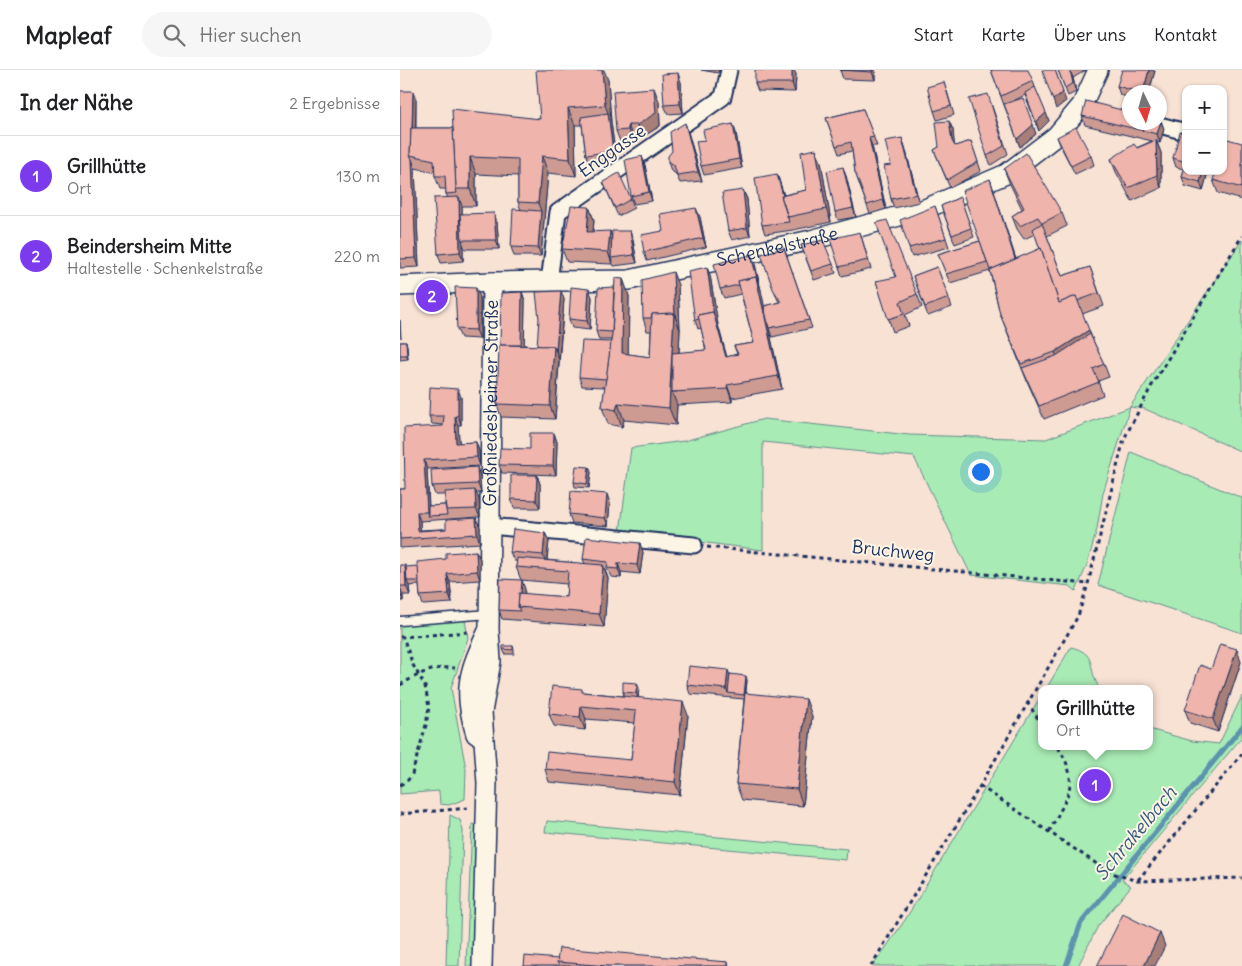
<!DOCTYPE html>
<html lang="de">
<head>
<meta charset="utf-8">
<style>
	:root { --surface:#fff; --page:#f6f6f6; --text:#202124; --muted:#757577; --line:#e0e0e0; --accent:#7c3aed }
	body { margin:0; font-family:Delius,sans-serif; background:var(--page); color:var(--text) }
	.controls { position:absolute; right:15px; top:15px; display:grid; overflow:hidden; border-radius:10px; box-shadow:0 1px 4px #0004 }
	.controls button { width:45px; height:45px; display:grid; place-items:center; padding:0; border:0; border-bottom:1px solid var(--line); background:var(--surface); color:var(--text); font:25px sans-serif }
	.compass { position:absolute; left:722px; top:15px; width:45px; height:45px; border-radius:50%; background:var(--surface); box-shadow:0 1px 4px #0004; rotate:175deg }
	.you { position:absolute; left:580px; top:401px; width:18px; height:18px; margin:-12px; border:4px solid #fff; border-radius:50%; background:#1a73e8; box-shadow:0 0 0 8px #1a73e833 }
	.badge { display:grid; place-items:center; width:32px; height:32px; border-radius:50%; background:var(--accent); color:#fff; font-size:16px; font-weight:700 }
	.pin { position:absolute; translate:-50% -50%; border:2px solid #fff; box-shadow:0 1px 5px #0006 }
	.popup { position:absolute; left:638px; top:615px; width:115px; height:65px; box-sizing:border-box; display:grid; place-content:center; border-radius:10px; background:var(--surface); filter:drop-shadow(0 1px 4px #0005); font-size:16px; white-space:nowrap; color:var(--muted) }
	.popup b { font-size:19px; color:var(--text) }
	.popup::after { content:''; position:absolute; left:50%; top:100%; margin-left:-10px; border:10px solid transparent; border-top-color:var(--surface) }
	.list { margin:0; padding:0; list-style:none }
	h2 { display:flex; justify-content:space-between; align-items:center; height:65px; margin:0; padding:0 20px; font-size:21px }
	h2 small { font-size:16px; font-weight:400; color:var(--muted) }
	.list li { display:grid; grid-template-columns:32px 1fr auto; gap:15px; align-items:center; box-sizing:border-box; height:80px; padding:0 20px; border-top:1px solid var(--line) }
	.list b { display:block; font-size:19px; white-space:nowrap }
	.list p { margin:0; font-size:16px; white-space:nowrap; color:var(--muted) }
	.list em { font-size:16px; font-style:normal; color:var(--muted) }
	.icon { flex:none; width:28px; height:28px; fill:none; stroke:currentColor; stroke-width:2; stroke-linecap:round; stroke-linejoin:round }
	.map { position:relative; flex:none; width:842px; height:896px; overflow:hidden }
	header { display:flex; align-items:center; gap:30px; box-sizing:border-box; height:70px; padding:0 25px; background:var(--surface); border-bottom:1px solid var(--line) }
	header strong { font-size:24px }
	nav { display:flex; gap:28px; margin-inline-start:auto; font-size:18px }
	.search { width:350px; height:45px; background:var(--page); display:flex; align-items:center; gap:12px; box-sizing:border-box; padding:0 18px; border-radius:28px; color:var(--muted); font-size:19px }
	main { display:flex }
	aside { flex:1; background:var(--surface) }
	.map>svg:first-child { display:block }
</style>
</head>
<body>
<header>
<strong>Mapleaf</strong>
<div class="search"><svg class="icon" aria-label="search" viewBox="0 0 24 24"><circle cx="10" cy="10" r="6"/><path d="M15 15l6 6"/></svg>Hier suchen</div>
<nav><a>Start</a><a>Karte</a><a>Über uns</a><a>Kontakt</a></nav>
</header>
<main>
<aside>
<h2>In der Nähe<small>2 Ergebnisse</small></h2>
<ul class="list">
<li><span class="badge">1</span><div><b>Grillhütte</b><p>Ort</p></div><em>130 m</em></li>
<li><span class="badge">2</span><div><b>Beindersheim Mitte</b><p>Haltestelle · Schenkelstraße</p></div><em>220 m</em></li>
</ul>
</aside>
<div class="map">
<svg width="842" height="896" viewBox="0 0 842 896">
	<rect width="100%" height="100%" fill="#f8e2d4"/>
	<filter id="ink" filterUnits="userSpaceOnUse"><feTurbulence type="fractalNoise" baseFrequency=".02" numOctaves="2"/><feDisplacementMap in="SourceGraphic" scale="10" xChannelSelector="R" yChannelSelector="G"/><feConvolveMatrix kernelMatrix="1 2 1 2 8 2 1 2 1" color-interpolation-filters="sRGB"/></filter>
	<g filter="url(#ink)">
		<g fill="#a9ebb5" stroke="#628d8a">
			<path d="M842,170V382L745,339L730,337L703,423L697,459L687,495L676,521L670,516L571,505L514,387L363,372V480L220,462L231,378L284,371L364,349L509,365L646,369L730,337Z"/>
			<path d="M731,382L842,428V563L698,515Z"/>
			<path d="M65,550L68,568L51,618L66,699L65,729L49,735L40,734L39,721L0,724V555Z"/>
			<path d="M671,577C699,584 686,598 700,619H646Z"/>
			<path d="M641,626V676H749V659L792,671L819,674L842,626V667L722,810L731,816L698,856L678,896H473L505,850Z"/>
			<path d="M50,745L60,750L63,761L59,896H46Z"/>
			<path d="M147,751L447,779L446,790L145,762Z"/>
			<path d="M72,754L77,755L74,896H66Z"/>
		</g>
		<g fill="none" stroke-linecap="round" stroke-linejoin="round">
			<path stroke="#5c93ae" stroke-width="5" d="M666,896L681,853L842,657"/>
			<defs>
				<path id="service" d="M0,551L89,544"/>
				<g id="minor">
					<path d="M748,52L786,62"/>
					<path d="M149,212L158,142L323,27L329,0"/>
					<path d="M90,456L294,475"/>
				</g>
				<g id="tertiary">
					<path id="s1" d="M0,216L92,212L229,210L411,170L525,139L606,104L656,66L682,35L698,0"/>
					<path d="M76,664C62,620 69,601 88,561"/>
					<path id="s2" d="M82,896L87,713L82,642L91,591L89,560L92,212"/>
				</g>
			</defs>
			<use href="#service" stroke="#1b2f5e" stroke-width="11"/>
			<use href="#minor" stroke="#1b2f5e" stroke-width="19"/>
			<use href="#tertiary" stroke="#1b2f5e" stroke-width="22"/>
			<g stroke="#1b2f5e" stroke-width="3" stroke-dasharray="4 4" stroke-linecap="butt">
				<path d="M307,477L688,514"/>
				<path d="M0,567L69,562"/>
				<path d="M0,615C19,604 33,596 55,598"/>
				<path d="M627,632L641,653"/>
				<path d="M0,715L8,710L12,704L26,655L29,637L25,616L13,595L3,567"/>
				<path d="M580,716L709,802L737,811L842,808"/>
				<path d="M0,744L69,738"/>
				<path d="M649,762C667,726 682,713 657,676"/>
				<path d="M738,810L842,684"/>
				<path d="M471,896L580,716L678,546L688,514L724,369L751,317L842,166"/>
			</g>
			<use href="#service" stroke="#fcf5e5" stroke-width="8"/>
			<use href="#minor" stroke="#fcf5e5" stroke-width="15"/>
			<use href="#tertiary" stroke="#fcf5e5" stroke-width="19"/>
		</g>
		<g fill="#ce9b93" stroke="#1b2f5e">
			<path d="M301,0H319L318,3Z"/>
			<path d="M440,0H475V10L443,9Z"/>
			<path d="M591,0L633,11L636,20L649,51L639,61L625,25L611,32L636,64L620,77L604,35Z"/>
			<path d="M658,0H686L673,8L676,22L668,26Z"/>
			<path d="M755,1L749,22H730V28L720,25L717,16Z"/>
			<path d="M396,4L395,22L358,21L355,13Z"/>
			<path d="M208,10L211,52L216,90L189,94L186,85L182,55H175L176,106L148,103L141,186H114L111,177L121,140L118,132V106L76,104V136H62V144L97,152L99,179H65L63,174V191L41,193L38,184L48,128L46,124V119H40L35,106V102L15,98L19,197L0,198V21L16,29V58H53L140,49Z"/>
			<path d="M281,12L283,43L268,44L264,35Z"/>
			<path d="M547,21L554,45L537,50L534,41Z"/>
			<path d="M259,31L260,56L241,68H233V73L221,74L216,61Z"/>
			<path d="M591,33L608,84L591,95L587,86Z"/>
			<path d="M463,39L477,76H472L486,139L470,144L455,102L452,81L439,84L426,48Z"/>
			<path d="M682,46L761,51L764,59L760,73L757,72L761,83V118L732,131L716,102L711,89L752,71L685,55Z"/>
			<path d="M549,51L553,60L554,75L555,76L571,71L581,101L550,118L534,80L539,77Z"/>
			<path d="M285,53L288,62L302,111L280,113L276,104L271,101L268,92Z"/>
			<path d="M333,54L336,63L342,98L304,105L301,96L305,70Z"/>
			<path d="M786,64V101H808L803,121L785,116L782,107L784,99L776,97L773,88Z"/>
			<path d="M657,67L691,86L694,95L675,104L660,75Z"/>
			<path d="M502,68L505,77L519,132L494,138L491,129V95Z"/>
			<path d="M842,73V130L818,123L813,110Z"/>
			<path d="M421,92L431,152L393,160L365,164L362,155L377,104L384,125L406,120Z"/>
			<path d="M245,95L252,131L234,134L231,126Z"/>
			<path d="M604,99L662,143L667,156L647,166L662,206L690,197L704,236L682,244L690,264L704,294L709,307L698,311L703,325L644,349L627,311L600,244L590,201L550,213L538,184L580,171L590,109L616,189L640,179L635,164L624,169L617,159L612,146L622,139L609,112Z"/>
			<path d="M446,106L456,147L438,150L435,142Z"/>
			<path d="M203,112L231,129L234,138L218,146Z"/>
			<path d="M343,120L347,129L350,166L332,170L328,161Z"/>
			<path d="M560,127L574,167L555,174L541,136Z"/>
			<path d="M535,136L549,177L512,187L509,178Z"/>
			<path d="M189,137L194,150L193,162L212,168L233,170L237,193L214,196L212,192V194L167,192L162,179Z"/>
			<path d="M300,147L306,177L247,191L244,182L263,161Z"/>
			<path d="M460,162L471,199L442,206L439,197Z"/>
			<path d="M401,175L433,194L436,203L414,210Z"/>
			<path d="M384,178L412,258L372,267L369,259L382,319L332,328V332L277,335L276,355L224,350L222,357L208,354L202,337L205,317L182,316L179,307L211,272V270H199L196,261L214,217L223,209L229,226L228,284L250,287L251,261H247L243,248L278,215L280,260L279,283L306,280L301,258L298,259L295,250L310,205L318,255L327,287L337,284L334,276L354,273L341,224L324,228L320,219L355,194L364,236L379,232L377,228L361,184Z"/>
			<path d="M537,197L552,237L528,246L513,206Z"/>
			<path d="M476,211L517,224L522,237L505,245L509,256L493,262Z"/>
			<path d="M122,222L125,231L124,275L137,276L164,229L155,349L101,347L97,334Z"/>
			<path d="M80,227V269L61,268L57,259Z"/>
			<path d="M192,227L190,260L172,258L169,249Z"/>
			<path d="M0,272H6L7,276L8,289L0,290Z"/>
			<path d="M61,327V355H58L59,373L76,372L79,381L80,396L27,399L29,436L45,435V425H35L32,416L80,406L81,423H76L79,429L80,447L20,451V460L80,457V473L0,478V419H5L43,356V355L32,354L29,346Z"/>
			<path d="M154,363L157,372L156,405L102,403L99,395L130,379Z"/>
			<path d="M191,402L189,418L175,417L174,412Z"/>
			<path d="M137,405L140,414V438H114L111,429Z"/>
			<path d="M210,433L208,456L172,453L169,444Z"/>
			<path d="M145,463L149,471L147,490L185,494L183,489L243,482L240,504L221,502V508L211,507L208,500H205L208,508L204,557L102,549L99,540L125,519L124,524L166,527L167,514L121,510L116,497L117,491H114L110,482Z"/>
			<path d="M76,481L80,489V510L50,512L52,533L23,535L20,526L19,515L9,516L10,525H3V531H0V495L6,499L46,489Z"/>
			<path d="M113,576L114,580V584H105L103,579Z"/>
			<path d="M841,592L818,662L790,653L785,640Z"/>
			<path d="M330,604L347,610L346,623L412,646L403,736L342,730L336,714L344,629L290,624L287,615Z"/>
			<path d="M239,618L238,627L288,645L280,725L149,712L145,699L231,690L235,653L186,649L185,660L154,656L149,644L183,622L224,626L223,622Z"/>
			<path d="M707,713L704,723L697,727L689,726L683,719L682,715Z"/>
			<path d="M158,889L328,892L329,896H124Z"/>
		</g>
		<g fill="#a77e78" stroke="#1b2f5e">
			<path d="M202,0H204L208,10L211,52L216,90L213,81L208,43L205,35Z"/>
			<path d="M392,0H394L396,4L395,22L392,13Z"/>
			<path d="M472,0H475V10L472,2Z"/>
			<path d="M655,0L666,31L656,39L653,30Z"/>
			<path d="M670,0L673,8L676,22L673,13Z"/>
			<path d="M749,0L755,1L749,22H743Z"/>
			<path d="M278,3L281,12L283,43L280,34Z"/>
			<path d="M254,18L259,31L260,56L241,68L237,55Z"/>
			<path d="M13,21L16,29L15,86L12,85Z"/>
			<path d="M168,38L175,55L176,106L170,89Z"/>
			<path d="M646,43L649,51L639,61L636,52Z"/>
			<path d="M549,51L553,60L555,80L552,71Z"/>
			<path d="M761,51L764,59L760,73L757,64Z"/>
			<path d="M285,53L288,62L302,111L298,102Z"/>
			<path d="M333,54L336,63L342,98L339,89Z"/>
			<path d="M228,55L233,68V73L228,60Z"/>
			<path d="M633,55L636,64L620,77L617,69Z"/>
			<path d="M469,68L472,76L486,139L483,130Z"/>
			<path d="M502,68L505,77L519,132L516,124Z"/>
			<path d="M756,70L761,83V118L757,105Z"/>
			<path d="M416,79L421,92L431,152L426,139Z"/>
			<path d="M142,86L148,103L141,186L138,178L141,141L138,133Z"/>
			<path d="M242,86L245,95L252,131L249,122Z"/>
			<path d="M70,87L76,104V136L70,119Z"/>
			<path d="M12,89L15,98L19,197L16,188Z"/>
			<path d="M443,97L446,106L456,147L453,138Z"/>
			<path d="M803,101H808L803,121L800,112Z"/>
			<path d="M377,104L380,113L389,147H388Z"/>
			<path d="M590,109L594,122L621,206L616,193Z"/>
			<path d="M343,120L347,129L350,166L347,158Z"/>
			<path d="M59,127L62,136L63,170H62L63,174V191L60,182Z"/>
			<path d="M189,137L194,150L192,175L187,162Z"/>
			<path d="M296,138L300,147L306,177L303,168Z"/>
			<path d="M94,143L97,152L99,179L96,170Z"/>
			<path d="M210,161L214,174L211,188L212,192V194L208,182Z"/>
			<path d="M230,161L233,170L237,193L234,185Z"/>
			<path d="M351,185L355,194L361,220L358,212Z"/>
			<path d="M307,197L310,205L318,255L330,300L326,287L313,242Z"/>
			<path d="M273,202L278,215L280,260L275,247Z"/>
			<path d="M356,207L361,220L382,319L378,306Z"/>
			<path d="M223,209L229,226L228,300L222,283Z"/>
			<path d="M76,218L80,227V269L76,260Z"/>
			<path d="M189,219L192,227L190,260L187,251Z"/>
			<path d="M161,221L164,229L159,289L156,280Z"/>
			<path d="M122,222L125,231L124,288L120,279Z"/>
			<path d="M274,243L280,260L277,322H272L277,335L276,355L269,338Z"/>
			<path d="M0,250L1,268L0,265Z"/>
			<path d="M689,260L695,276L661,299L655,282Z"/>
			<path d="M6,272L7,276L8,289L7,285Z"/>
			<path d="M154,276L159,289L155,349L150,336Z"/>
			<path d="M327,315L332,328V332L328,319Z"/>
			<path d="M58,319L61,327V355L58,346Z"/>
			<path d="M218,333L224,350L222,357L216,340Z"/>
			<path d="M55,346L58,355L60,382L56,373Z"/>
			<path d="M154,363L157,372L156,405L153,396Z"/>
			<path d="M76,372L79,381L80,396L77,387Z"/>
			<path d="M24,390L27,399L29,446H28L27,442Z"/>
			<path d="M77,397L80,406L81,423L78,414Z"/>
			<path d="M189,397L191,402L189,418L187,414Z"/>
			<path d="M137,405L140,414V438L136,430Z"/>
			<path d="M75,420L79,429L80,447L76,439Z"/>
			<path d="M207,424L210,433L208,456L205,448Z"/>
			<path d="M17,442L20,451L21,469L18,461Z"/>
			<path d="M76,448L80,457V473L77,464Z"/>
			<path d="M145,463L149,471L146,494L143,485Z"/>
			<path d="M240,473L243,482L240,504L237,495Z"/>
			<path d="M76,481L80,489V510L77,501Z"/>
			<path d="M218,493L221,502V508L218,499Z"/>
			<path d="M5,495L8,503L7,511L9,516L10,525L6,516Z"/>
			<path d="M203,495L208,508L204,557L199,544Z"/>
			<path d="M47,504L50,512L52,533L49,524Z"/>
			<path d="M122,510L125,519L124,538L120,537Z"/>
			<path d="M0,517L3,525V531L0,522Z"/>
			<path d="M837,579L841,592L818,662L813,649Z"/>
			<path d="M328,600L331,609L328,623L326,619Z"/>
			<path d="M346,606L347,610L345,629L344,625Z"/>
			<path d="M237,613L239,618L238,628L236,623Z"/>
			<path d="M406,629L412,646L403,736L397,719Z"/>
			<path d="M283,632L288,645L280,725L275,712Z"/>
			<path d="M181,636L186,649L185,660L180,647Z"/>
			<path d="M705,709L707,713L704,723L702,718Z"/>
			<path d="M760,863L765,876L755,896H744Z"/>
		</g>
		<g fill="#efb4ab" stroke="#1b2f5e">
			<path d="M136,0H202L205,35L168,38L170,89L142,86L138,133L118,132V89L70,87V119H56L52,39L140,49Z"/>
			<rect x="355" y="0" width="37" height="13"/>
			<path d="M440,0H472V2Z"/>
			<path d="M591,0H628L633,11L601,26Z"/>
			<path d="M642,0H655L663,22L653,30Z"/>
			<path d="M658,0H670L673,13L665,18Z"/>
			<path d="M722,0H749L743,22H739L717,16Z"/>
			<path d="M278,3L280,34L264,35L262,4Z"/>
			<path d="M544,12L551,36L534,41L527,17Z"/>
			<path d="M635,17L646,43L636,52L625,23Z"/>
			<path d="M254,18L256,43L237,55H228V60L216,61L213,21Z"/>
			<path d="M0,21H13L12,58H11L10,85L12,89L16,188L0,189Z"/>
			<path d="M588,24L604,76L587,86L569,29Z"/>
			<path d="M623,28L633,55L617,69L604,34Z"/>
			<path d="M686,31L730,42V52H760V50L761,51L757,64L682,46Z"/>
			<path d="M463,39L474,67L469,68L483,130L467,135L455,102L451,72L436,76L426,48Z"/>
			<path d="M208,43L213,81L186,85L181,47Z"/>
			<path d="M549,51L552,71L555,76L571,71L578,92L547,110L534,80L539,77L536,52Z"/>
			<path d="M285,53L298,102L277,105L274,95L268,92V86L272,81L270,62Z"/>
			<path d="M333,54L339,89L301,96L296,71L305,70L303,60Z"/>
			<path d="M676,57L691,86L671,96L657,67Z"/>
			<path d="M11,58H53L56,119L57,123L46,124L45,106H35L34,90L10,85Z"/>
			<path d="M780,62L786,64V101H803L800,112L782,107L786,92L773,88Z"/>
			<path d="M502,68L516,124L491,129L484,96L491,95L485,71Z"/>
			<path d="M824,68L842,73V118L813,110L816,101H823V72Z"/>
			<path d="M756,70L757,105L728,118L711,89L734,74L737,78Z"/>
			<path d="M416,79L426,139L388,147L381,126L406,120L401,82Z"/>
			<path d="M626,83L662,143L642,153L638,147L620,156L612,146L624,138L604,99Z"/>
			<path d="M242,86L249,122L231,126L225,90Z"/>
			<path d="M443,97L453,138L435,142L427,101Z"/>
			<path d="M219,103L231,129L215,138L203,112Z"/>
			<path d="M377,104L383,126H381L389,152L362,155L355,108Z"/>
			<path d="M590,109L615,189L590,200L562,121Z"/>
			<path d="M343,120L347,158L328,161L322,123Z"/>
			<path d="M59,127L60,182L38,184L34,128Z"/>
			<path d="M560,127L571,158L552,165L541,136Z"/>
			<path d="M171,136L189,137L187,162L210,161L208,182L162,179Z"/>
			<path d="M535,136L546,168L509,178L500,150Z"/>
			<path d="M296,138L303,168L244,182L241,165L263,161L260,144Z"/>
			<path d="M113,139L141,141L138,178L111,177Z"/>
			<path d="M94,143L96,170H62L60,144Z"/>
			<path d="M487,150L517,224L500,232L504,244L488,249L476,211L496,207L476,153Z"/>
			<path d="M642,153L662,206L690,197L699,223L677,231L676,226L659,233L641,178L640,179L633,159Z"/>
			<path d="M212,161H230L234,185L211,188Z"/>
			<path d="M460,162L468,190L439,197L430,169Z"/>
			<path d="M423,170L433,194L411,201L401,175Z"/>
			<path d="M580,171L587,192L546,204L538,184Z"/>
			<path d="M384,178L409,250L369,258L364,236L381,232L373,219L361,184Z"/>
			<path d="M641,178L659,233L676,226L689,260L655,282L621,294L600,244L590,200Z"/>
			<path d="M351,185L358,212L356,207L338,211L339,215L320,219L314,194Z"/>
			<path d="M307,197L314,246L313,242L298,245L299,249L295,250L288,201Z"/>
			<path d="M537,197L549,228L525,237L513,206Z"/>
			<path d="M273,202L275,247L274,243L252,244L251,248H243L242,210Z"/>
			<path d="M356,207L378,306L327,315L328,319L272,322V283L306,280L298,245L313,242L326,287L338,284L334,276L354,273L338,211Z"/>
			<path d="M215,208L223,209L222,283L250,287L252,244L274,243L269,338L218,333L216,340L202,337L212,264Z"/>
			<path d="M55,217L76,218V260L57,259Z"/>
			<path d="M171,217L189,219L187,251L169,249Z"/>
			<path d="M214,217L212,262L196,261L198,218Z"/>
			<path d="M161,221L156,280L154,276H137L139,249L136,222Z"/>
			<path d="M122,222L121,275H100L101,223Z"/>
			<path d="M690,264L704,294L693,299L699,312L639,336L622,298L656,286Z"/>
			<path d="M182,271L211,272L206,309L179,307Z"/>
			<path d="M0,272H6L7,285H0Z"/>
			<path d="M99,275L154,276L150,336L97,334Z"/>
			<path d="M30,317L58,319V346H55L56,373L76,372L77,387L24,390L27,442H17L18,461L46,459V450L76,448L77,464L0,469V419H5L4,358L43,356L44,346H29Z"/>
			<path d="M130,363H154L153,396L99,395L100,378L130,379Z"/>
			<path d="M176,396L189,397L187,414L174,412Z"/>
			<path d="M77,397L78,414L32,416L31,400Z"/>
			<path d="M111,405H137L136,430L111,429Z"/>
			<path d="M75,420L76,439L46,440L45,422Z"/>
			<path d="M171,421L207,424L205,448L169,444Z"/>
			<path d="M45,435L47,445L28,446V436Z"/>
			<path d="M113,459L145,463L143,485L110,482Z"/>
			<path d="M186,467L240,473L237,495L218,493V499L207,498L208,492L183,489Z"/>
			<path d="M76,481L77,501L47,504L49,524L20,526L17,492L46,489V483Z"/>
			<path d="M117,488L203,495L199,544L118,537L119,523L166,527L168,501L116,497Z"/>
			<path d="M0,495H5L6,516H0Z"/>
			<path d="M18,496L19,511H7L6,497Z"/>
			<path d="M100,509L122,510L121,523H119L118,537L120,541L99,540Z"/>
			<path d="M820,574L837,579L813,649L785,640L800,595L811,599Z"/>
			<path d="M103,576H113V580L103,579Z"/>
			<path d="M289,596L328,600L326,619L287,615Z"/>
			<path d="M330,604L346,606L344,625L328,623Z"/>
			<path d="M223,612L237,613L236,623L223,622Z"/>
			<path d="M152,616L182,619V622L283,632L275,712L145,699L147,682L231,690L236,641L181,636L180,647L149,644Z"/>
			<path d="M345,623L406,629L397,719L336,714Z"/>
			<path d="M693,699L701,702L705,709L702,718L695,722L687,721L682,715L683,704Z"/>
			<path d="M723,844L760,863L744,896H697Z"/>
			<path d="M159,878L328,892V896H208L157,892Z"/>
			<path d="M125,886L158,889L157,892L159,896H124Z"/>
		</g>
	</g>
	<g text-anchor="middle" stroke-width="4" stroke-linejoin="round" paint-order="stroke">
		<g font-size="18" fill="#1b2f5e" stroke="#fcf5e5">
			<text transform="translate(212 81) rotate(-35)" y="6">Enggasse</text>
			<text dy="6" stroke="none"><textPath href="#s1" startOffset="381">Schenkelstraße</textPath></text>
			<text dy="6" stroke="none"><textPath href="#s2" startOffset="564">Großniedesheimer Straße</textPath></text>
			<text transform="translate(493 481) rotate(6)" y="6">Bruchweg</text>
		</g>
		<g font-size="19" font-style="italic" fill="#36597f" stroke="#fcf5e5">
			<text transform="translate(735 763) rotate(-50)" y="7">Schrakelbach</text>
		</g>
	</g>
</svg>
<div class="controls">
<button>+</button>
<button>−</button>
</div>
<svg class="compass" viewBox="-18 -18 36 36"><path d="M0-13l5 13h-10z" fill="#e53935"/><path d="M0 13l5-13h-10z" fill="#757577"/></svg>
<div class="you"></div>
<div class="pin badge" style="left:695px;top:715px">1</div>
<div class="popup"><b>Grillhütte</b>Ort</div>
<div class="pin badge" style="left:32px;top:226px">2</div>
</div>
</main>
</body>
</html>
